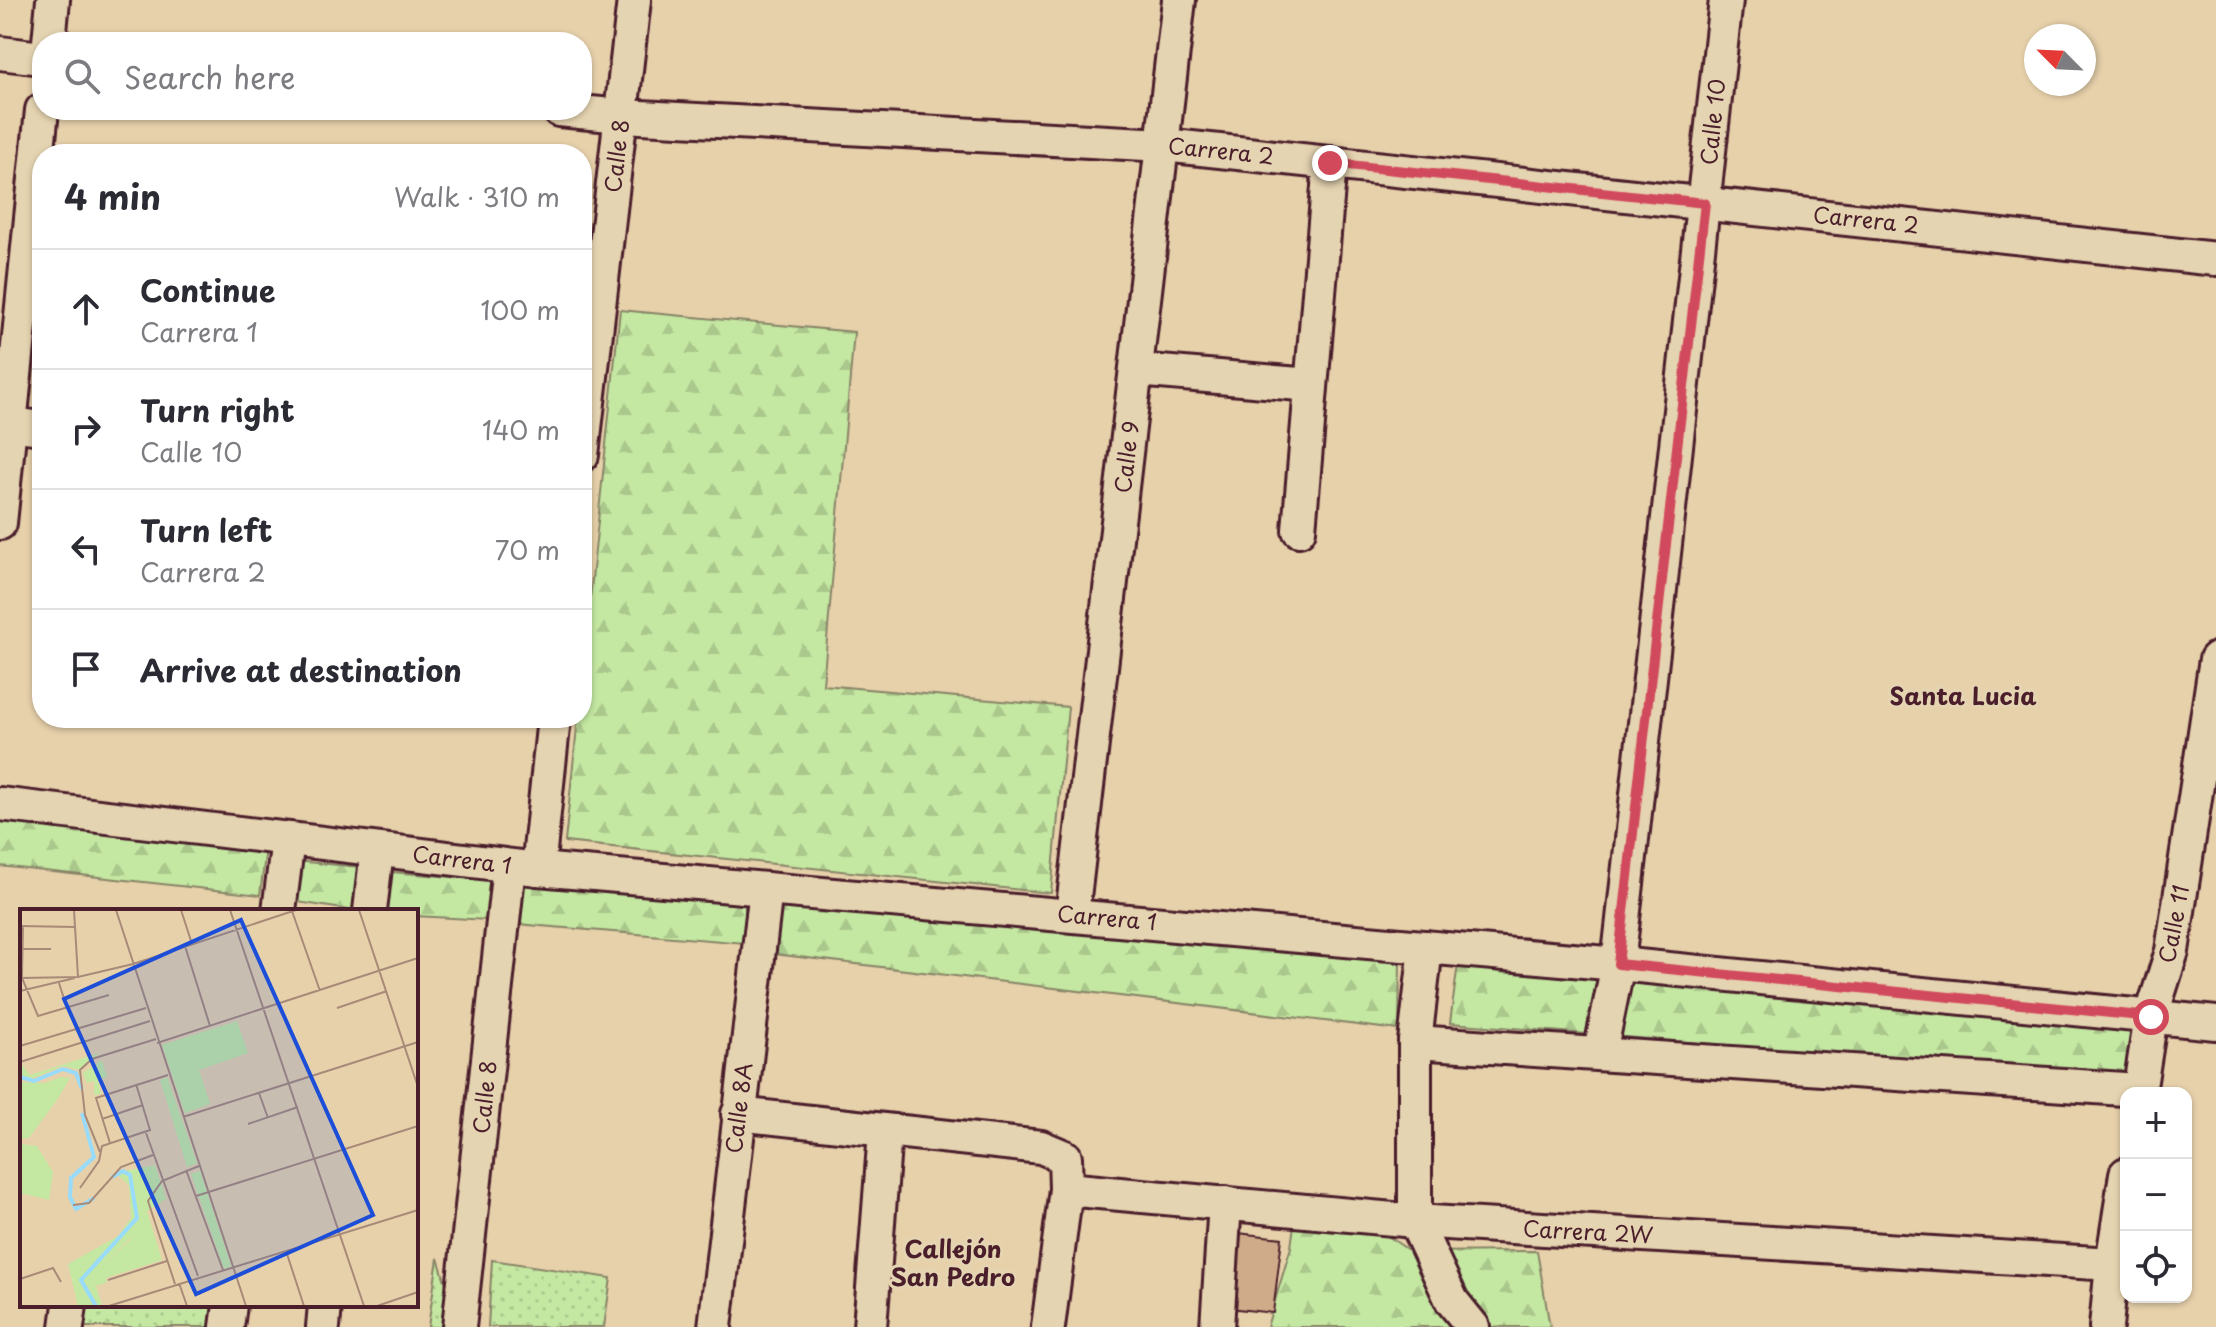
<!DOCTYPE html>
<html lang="en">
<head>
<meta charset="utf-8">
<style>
	:root { --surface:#fff; --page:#f2f2f3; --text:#2b2b33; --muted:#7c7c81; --line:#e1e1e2 }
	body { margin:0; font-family:"Playpen Sans",sans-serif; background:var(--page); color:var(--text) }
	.controls { position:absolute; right:24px; bottom:24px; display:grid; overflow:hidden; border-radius:16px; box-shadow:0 2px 6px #0004 }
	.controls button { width:72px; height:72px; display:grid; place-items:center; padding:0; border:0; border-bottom:2px solid var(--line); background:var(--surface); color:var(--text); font:40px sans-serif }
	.compass { position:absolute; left:2024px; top:24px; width:72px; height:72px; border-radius:50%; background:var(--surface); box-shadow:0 2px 6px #0004; rotate:294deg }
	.stop { position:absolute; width:24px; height:24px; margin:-18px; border:6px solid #d1495b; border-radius:50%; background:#fff }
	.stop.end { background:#d1495b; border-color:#fff; box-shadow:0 2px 8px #0008 }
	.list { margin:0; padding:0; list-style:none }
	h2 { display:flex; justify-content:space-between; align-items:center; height:104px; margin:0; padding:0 32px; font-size:34px }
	h2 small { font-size:26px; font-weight:400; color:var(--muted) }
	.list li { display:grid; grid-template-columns:52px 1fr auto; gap:24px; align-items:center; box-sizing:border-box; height:120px; padding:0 32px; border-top:2px solid var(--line) }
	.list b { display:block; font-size:30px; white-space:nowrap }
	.list p { margin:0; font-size:26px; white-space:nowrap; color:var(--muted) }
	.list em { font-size:26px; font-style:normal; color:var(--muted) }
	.icon { flex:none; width:44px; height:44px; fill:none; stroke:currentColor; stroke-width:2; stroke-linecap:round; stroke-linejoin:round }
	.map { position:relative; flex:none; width:2216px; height:1327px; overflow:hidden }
	.search { position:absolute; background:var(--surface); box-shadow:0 2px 6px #0004; left:32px; top:32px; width:560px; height:88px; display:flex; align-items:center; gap:20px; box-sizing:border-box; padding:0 28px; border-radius:32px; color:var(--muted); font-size:30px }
	.panel { position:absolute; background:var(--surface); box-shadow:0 2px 6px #0004; left:32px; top:144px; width:560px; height:584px; border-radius:32px }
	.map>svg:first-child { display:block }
</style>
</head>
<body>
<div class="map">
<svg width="2216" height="1327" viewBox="0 0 2216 1327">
	<defs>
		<pattern id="grass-dots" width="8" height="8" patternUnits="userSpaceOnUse" patternTransform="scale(2)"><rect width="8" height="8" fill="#c4e8a2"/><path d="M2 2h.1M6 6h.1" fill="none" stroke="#aac78c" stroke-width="1.8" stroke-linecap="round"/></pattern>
		<pattern id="forest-firs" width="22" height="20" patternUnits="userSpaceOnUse" patternTransform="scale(2)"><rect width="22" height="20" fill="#c4e8a2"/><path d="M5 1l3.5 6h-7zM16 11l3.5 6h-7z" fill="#aac78c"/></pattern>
	</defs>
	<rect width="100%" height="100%" fill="#e7d1ab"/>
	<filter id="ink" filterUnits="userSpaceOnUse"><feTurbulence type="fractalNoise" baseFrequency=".0125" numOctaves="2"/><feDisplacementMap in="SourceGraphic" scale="16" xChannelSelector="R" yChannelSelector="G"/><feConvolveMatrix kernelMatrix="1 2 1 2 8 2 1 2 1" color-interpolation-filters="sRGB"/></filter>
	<g filter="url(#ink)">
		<g fill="url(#grass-dots)" stroke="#878466" stroke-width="2">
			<path d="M438,1258L459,1327H428Z"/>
			<path d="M492,1260L611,1278L604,1327H488Z"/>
			<path d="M84,1305H213L211,1327H80Z"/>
		</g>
		<g fill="url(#forest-firs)" stroke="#878466" stroke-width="2">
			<path d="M620,310L854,332L823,685L1068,707L1051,893L565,842L578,718H582V675Z"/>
			<path d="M0,819L266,848L260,895L0,866Z"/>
			<path d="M294,861L361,867L356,911L291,901Z"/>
			<path d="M391,872L491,880L488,920L416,916V911H386Z"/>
			<path d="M522,882L745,901V943L517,924Z"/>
			<path d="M780,900L1400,958L1399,1030L775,954Z"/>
			<path d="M1459,956L2138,1025V1078L1450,1023Z"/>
			<path d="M1363,1219L1411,1252L1537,1251L1550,1327H1267L1291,1247L1294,1225Z"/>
		</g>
		<path fill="#d0ab89" stroke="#4a1f2b" stroke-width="2" d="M1238,1233L1282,1238L1273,1313L1229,1308Z"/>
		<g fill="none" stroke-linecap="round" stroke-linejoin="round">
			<defs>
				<g id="minor">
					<path d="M49,42L53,0"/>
					<path d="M0,53L42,58"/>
					<path d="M559,110L622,116L1164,145L2216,259"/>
					<path d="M1137,370L1311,385"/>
					<path d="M10,424L42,428"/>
					<path d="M582,455L634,0"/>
					<path d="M0,523L42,110"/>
					<path d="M1299,530L1330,163"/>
					<path d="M0,804L538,869L1618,964L2216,1023"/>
					<path d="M538,869L554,718"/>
					<path d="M279,911L288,839"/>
					<path d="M370,911L377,850"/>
					<path d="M1072,915L1179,0"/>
					<path d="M1426,947L1415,1042V1221L1452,1301L1473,1327"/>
					<path d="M1415,1042L2139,1090"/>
					<path d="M1600,1053L1618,964L1726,0"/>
					<path d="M2139,1093L2151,1017L2172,951L2216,659"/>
					<path d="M738,1114L1041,1147L1065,1157L1066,1189L1048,1327"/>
					<path d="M1066,1189L1415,1221L2112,1264"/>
					<path d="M67,1327L70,1305"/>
					<path d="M227,1327L230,1305"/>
					<path d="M323,1327L325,1305"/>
					<path d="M459,1327L509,866"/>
					<path d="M715,1327L766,889"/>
					<path d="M870,1327L885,1132"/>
					<path d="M1217,1327L1225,1203"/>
					<path d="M2106,1327L2112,1264L2126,1174"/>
				</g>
			</defs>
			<use href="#minor" stroke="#4a1f2b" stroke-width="38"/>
			<use href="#minor" stroke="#e5d4b1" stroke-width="32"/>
		</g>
	</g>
	<g fill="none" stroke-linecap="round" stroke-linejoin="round" filter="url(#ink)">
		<path stroke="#d1495b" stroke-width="10" d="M1330,163L1705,203L1618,964L2151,1017"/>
	</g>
	<g text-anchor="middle" stroke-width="6" stroke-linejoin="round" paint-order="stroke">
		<g font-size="22" fill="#4a1f2b" stroke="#e5d4b1">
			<text transform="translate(1713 122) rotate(-84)" y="8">Calle 10</text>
			<text transform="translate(1221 151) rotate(6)" y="8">Carrera 2</text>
			<text transform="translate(617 156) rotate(-83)" y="8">Calle 8</text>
			<text transform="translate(1866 220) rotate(6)" y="8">Carrera 2</text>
			<text transform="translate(1127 457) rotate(-83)" y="8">Calle 9</text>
			<text transform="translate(462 860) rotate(7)" y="8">Carrera 1</text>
			<text transform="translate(1107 918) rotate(5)" y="8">Carrera 1</text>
			<text transform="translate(2174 924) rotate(-79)" y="8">Calle 11</text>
			<text transform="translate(485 1097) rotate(-84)" y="8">Calle 8</text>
			<text transform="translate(739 1108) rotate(-83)" y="8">Calle 8A</text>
			<text transform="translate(1588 1232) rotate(3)" y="8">Carrera 2W</text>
		</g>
		<g font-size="24" font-weight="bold" fill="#4a1f2b" stroke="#e5d4b1">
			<text x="1963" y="705">Santa Lucia</text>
			<text x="953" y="1258">Callejón<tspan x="953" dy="28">San Pedro</tspan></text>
		</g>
	</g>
	<g transform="translate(20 909)">
		<rect width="398" height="398" fill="#e7d1ab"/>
		<path d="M79,144L60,161L43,157L11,170L0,166V153L10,166ZM82,151L87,168L78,171L81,185L74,186V172L67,174L63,164ZM41,168L50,169L39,188L9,229L0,230V173L25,174ZM127,302L142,351L86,369L87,373L77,377L72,367L109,332Z" fill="#c4e8a2"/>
		<path d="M217,112L228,144L179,161L190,195L165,204L142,136ZM147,168L177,254L167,258L140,171ZM0,235L17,237L33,263L29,291L0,284ZM135,256L146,290L126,303L122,317L73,367L82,396L58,397L48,355L98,327L111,309L109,276L95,264ZM180,262L211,357L204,360L171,265Z" fill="#c4e8a2"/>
		<path d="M114 335a10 10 0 1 1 20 0a10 10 0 1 1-20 0Z" fill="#c4e8a2"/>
		<path fill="none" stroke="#99dbfb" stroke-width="4" d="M0,168L14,172L43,160L56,164L62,180M62,204L74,248L51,269L50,288L56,300L74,289M76,397L61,371L117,309L110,266L103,262L92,268"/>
		<path fill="none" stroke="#a88a78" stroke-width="2" d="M54,1L58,68M96,1L226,397M161,1L172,35M210,1L344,397M339,1L398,178M272,2L300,82M0,17L56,18M3,17L2,69L18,107L89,86M165,37L190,117M0,40H31M0,69L58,68L113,55L276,1M39,74L47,99M0,82L55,69M317,99L367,82M137,134L398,49M0,137L126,99M0,153L130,112M239,184L248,209M163,208L398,133M82,210L123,196M228,215L278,198M126,224L178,367M90,234L76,189L148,166M80,243L65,206L60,161L72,150L136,130M166,261L203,361M60,279L79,252L82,237L130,221L116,175M176,287L398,217M53,296L69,294L101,258L133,246M267,345L284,397M0,370L33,359L41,373M88,371L147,352M159,374L167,397M155,375L128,292L142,272L179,257M89,397L398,301M357,397L398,383"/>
		<path fill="#1d4ed8" fill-opacity="0.15" stroke="#1d4ed8" stroke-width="4" d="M221,11L353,306L176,385L44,90Z"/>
		<rect width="398" height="398" fill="none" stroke="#4a1f2b" stroke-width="4"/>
	</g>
</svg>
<div class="controls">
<button>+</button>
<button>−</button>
<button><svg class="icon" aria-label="locate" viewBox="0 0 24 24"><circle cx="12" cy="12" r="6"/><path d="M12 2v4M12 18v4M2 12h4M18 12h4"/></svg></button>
</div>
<svg class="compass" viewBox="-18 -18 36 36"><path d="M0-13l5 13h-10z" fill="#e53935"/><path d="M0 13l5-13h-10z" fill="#7c7c81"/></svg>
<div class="stop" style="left:2151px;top:1017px"></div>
<div class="stop end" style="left:1330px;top:163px"></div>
<div class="search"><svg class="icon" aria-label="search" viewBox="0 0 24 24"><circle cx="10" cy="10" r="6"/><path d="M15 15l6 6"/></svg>Search here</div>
<section class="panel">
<h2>4 min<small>Walk · 310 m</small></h2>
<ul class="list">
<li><svg class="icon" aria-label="ahead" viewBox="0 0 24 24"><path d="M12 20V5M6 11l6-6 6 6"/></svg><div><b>Continue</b><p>Carrera 1</p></div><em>100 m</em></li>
<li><svg class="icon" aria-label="right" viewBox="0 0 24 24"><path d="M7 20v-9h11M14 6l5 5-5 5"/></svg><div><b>Turn right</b><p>Calle 10</p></div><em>140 m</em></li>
<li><svg class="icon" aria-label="left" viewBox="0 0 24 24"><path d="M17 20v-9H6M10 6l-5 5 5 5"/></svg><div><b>Turn left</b><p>Carrera 2</p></div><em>70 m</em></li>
<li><svg class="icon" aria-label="arrive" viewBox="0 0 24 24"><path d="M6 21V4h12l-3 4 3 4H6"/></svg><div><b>Arrive at destination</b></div></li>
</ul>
</section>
</div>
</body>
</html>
